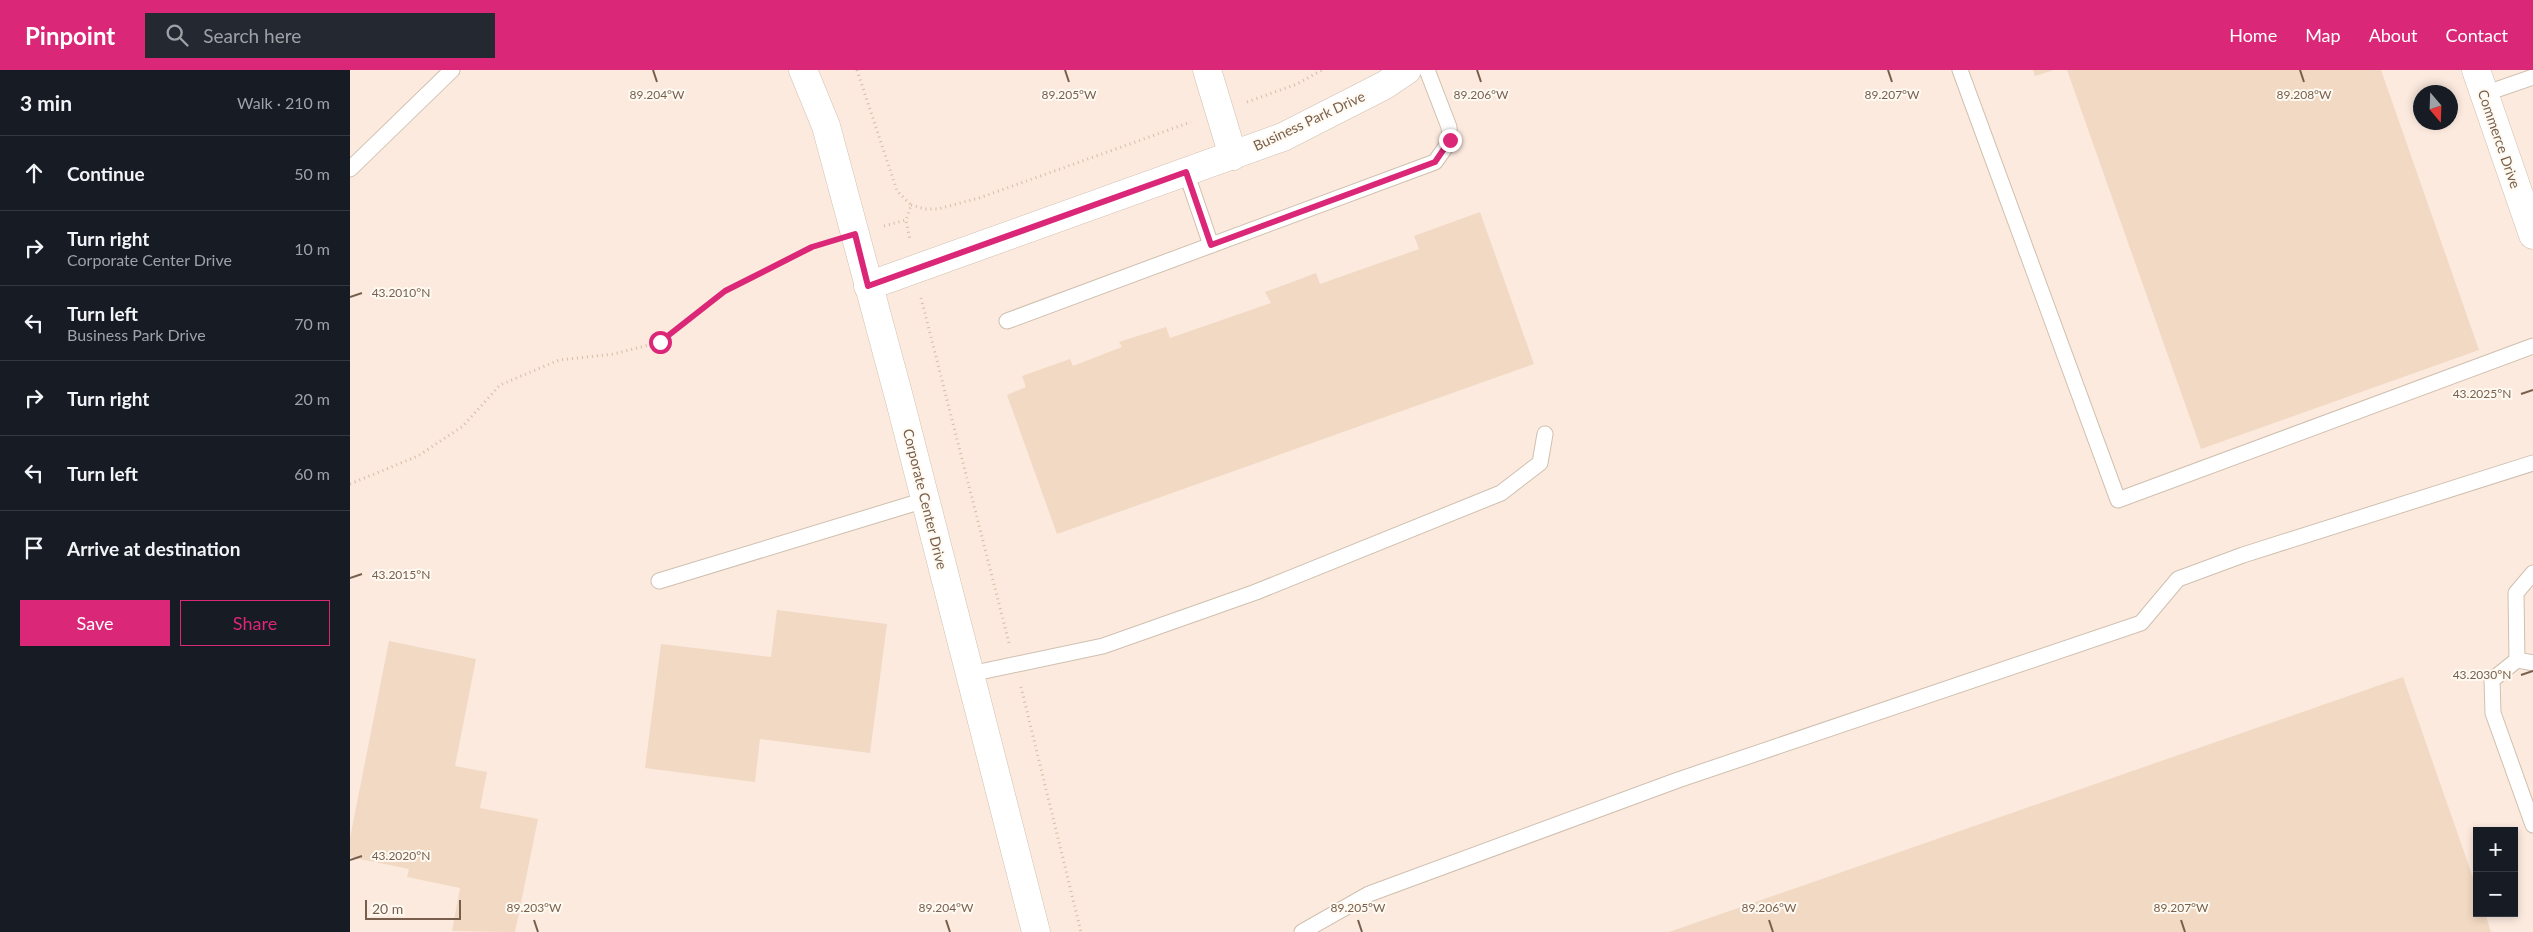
<!DOCTYPE html>
<html lang="en">
<head>
<meta charset="utf-8">
<style>
	:root { --surface:#171b24; --page:#242831; --text:#f1f3f6; --muted:#9ea1a6; --line:#363941; --accent:#db2777 }
	body { margin:0; font-family:Lato,sans-serif; background:var(--page); color:var(--text) }
	.controls { position:absolute; right:15px; bottom:15px; display:grid; overflow:hidden; border-radius:0px; box-shadow:0 2px 8px #0003 }
	.controls button { width:45px; height:45px; display:grid; place-items:center; padding:0; border:0; border-bottom:1px solid var(--line); background:var(--surface); color:var(--text); font:25px sans-serif }
	.compass { position:absolute; left:2063px; top:15px; width:45px; height:45px; border-radius:50%; background:var(--surface); box-shadow:0 2px 8px #0003; rotate:161deg }
	.scale { position:absolute; left:15px; bottom:12px; width:96px; box-sizing:border-box; padding-left:5px; border:2px solid #785f4d; border-top:0; font-size:14px; line-height:18px; white-space:nowrap; color:#785f4d; -webkit-text-stroke:4px #fffaf1; paint-order:stroke }
	.stop { position:absolute; width:15px; height:15px; margin:-11px; border:4px solid #db2777; border-radius:50%; background:#fff }
	.stop.end { background:#db2777; border-color:#fff; box-shadow:0 1px 5px #0008 }
	.list { margin:0; padding:0; list-style:none }
	h2 { display:flex; justify-content:space-between; align-items:center; height:65px; margin:0; padding:0 20px; font-size:21px }
	h2 small { font-size:16px; font-weight:400; color:var(--muted) }
	.list li { display:grid; grid-template-columns:32px 1fr auto; gap:15px; align-items:center; box-sizing:border-box; height:75px; padding:0 20px; border-top:1px solid var(--line) }
	.list b { display:block; font-size:19px; white-space:nowrap }
	.list p { margin:0; font-size:16px; white-space:nowrap; color:var(--muted) }
	.list em { font-size:16px; font-style:normal; color:var(--muted) }
	.actions { display:flex; gap:10px; padding:15px 20px }
	.actions a { flex:1; padding:11px 0; border:1px solid var(--accent); border-radius:0px; text-align:center; font-size:18px; color:var(--accent) }
	.actions .main { background:var(--accent); color:#fff }
	.icon { flex:none; width:28px; height:28px; fill:none; stroke:currentColor; stroke-width:2; stroke-linecap:round; stroke-linejoin:round }
	.map { position:relative; flex:none; width:2183px; height:862px; overflow:hidden }
	header { display:flex; align-items:center; gap:30px; box-sizing:border-box; height:70px; padding:0 25px; background:var(--accent); color:#fff }
	header strong { font-size:24px }
	nav { display:flex; gap:28px; margin-inline-start:auto; font-size:18px }
	.search { width:350px; height:45px; background:var(--page); display:flex; align-items:center; gap:12px; box-sizing:border-box; padding:0 18px; border-radius:0px; color:var(--muted); font-size:19px }
	main { display:flex }
	aside { flex:1; background:var(--surface) }
	.map>svg:first-child { display:block }
</style>
</head>
<body>
<header>
<strong>Pinpoint</strong>
<div class="search"><svg class="icon" aria-label="search" viewBox="0 0 24 24"><circle cx="10" cy="10" r="6"/><path d="M15 15l6 6"/></svg>Search here</div>
<nav><a>Home</a><a>Map</a><a>About</a><a>Contact</a></nav>
</header>
<main>
<aside>
<h2>3 min<small>Walk · 210 m</small></h2>
<ul class="list">
<li><svg class="icon" aria-label="ahead" viewBox="0 0 24 24"><path d="M12 20V5M6 11l6-6 6 6"/></svg><div><b>Continue</b></div><em>50 m</em></li>
<li><svg class="icon" aria-label="right" viewBox="0 0 24 24"><path d="M7 20v-9h11M14 6l5 5-5 5"/></svg><div><b>Turn right</b><p>Corporate Center Drive</p></div><em>10 m</em></li>
<li><svg class="icon" aria-label="left" viewBox="0 0 24 24"><path d="M17 20v-9H6M10 6l-5 5 5 5"/></svg><div><b>Turn left</b><p>Business Park Drive</p></div><em>70 m</em></li>
<li><svg class="icon" aria-label="right" viewBox="0 0 24 24"><path d="M7 20v-9h11M14 6l5 5-5 5"/></svg><div><b>Turn right</b></div><em>20 m</em></li>
<li><svg class="icon" aria-label="left" viewBox="0 0 24 24"><path d="M17 20v-9H6M10 6l-5 5 5 5"/></svg><div><b>Turn left</b></div><em>60 m</em></li>
<li><svg class="icon" aria-label="arrive" viewBox="0 0 24 24"><path d="M6 21V4h12l-3 4 3 4H6"/></svg><div><b>Arrive at destination</b></div></li>
</ul>
<div class="actions"><a class="main">Save</a><a>Share</a></div>
</aside>
<div class="map">
<svg width="2183" height="862" viewBox="0 0 2183 862">
	<rect width="100%" height="100%" fill="#fcf7eb"/>
	<path fill="#fceadf" fill-rule="evenodd" d="M0,0H2183V862H0ZM2070,22H2100V52H2070ZM2127,761H2164V843H2127Z"/>
	<g fill="#f1d9c3">
		<path d="M1683,0H1704L1685,6Z"/>
		<path d="M1717,0H2031L2129,280L1851,379Z"/>
		<path d="M1130,142L1184,294L707,464L657,325L676,317L672,306L720,289L723,296L772,277L769,272L816,257L820,268L921,233L915,222L966,203L970,214L1069,179L1064,166Z"/>
		<path d="M427,540L537,554L520,683L410,669L405,712L295,698L311,574L421,587Z"/>
		<path d="M39,571L126,589L105,696L137,702L130,738L188,749L165,862L102,861L110,818L57,807L59,799L0,787V768Z"/>
		<path d="M2053,607L2127,819V843H2135L2141,862H1319Z"/>
	</g>
	<g fill="none" stroke-linecap="round" stroke-linejoin="round">
		<defs>
			<g id="service">
				<path d="M1610,0L1768,430L2183,276"/>
				<path d="M2134,24L2183,7"/>
				<path d="M0,99L102,0"/>
				<path d="M836,102L861,175"/>
				<path d="M657,251L1085,92L1100,71L1099,57L1077,0"/>
				<path d="M2183,503L2166,523L2167,590L2142,610L2143,643L2183,755"/>
				<path d="M309,511L575,430"/>
				<path d="M2167,590L2183,593"/>
				<path d="M620,604L753,576L906,522L1151,423L1190,393L1195,364"/>
				<path d="M952,862L1019,824L1328,710L1791,553L1828,509L1893,485L2183,393"/>
			</g>
			<g id="minor">
				<path d="M453,0L476,56L550,331L686,862"/>
				<path d="M857,0L883,86"/>
				<path d="M2126,0L2183,165"/>
				<path d="M518,216L933,67L1035,15L1057,0"/>
			</g>
		</defs>
		<use href="#service" stroke="#cfc0af" stroke-width="17"/>
		<use href="#minor" stroke="#cfc0af" stroke-width="29"/>
		<g stroke="#d7bca5" stroke-width="3" stroke-dasharray="1 4" stroke-linecap="butt">
			<path d="M507,0L547,121L561,135L556,150L560,170"/>
			<path d="M897,32L947,14L972,0"/>
			<path d="M561,135L575,139H588L629,128L841,52"/>
			<path d="M534,156L556,150"/>
			<path d="M571,228L659,573"/>
			<path d="M0,414L68,386L113,356L150,315L209,290L264,284L310,272L375,221L462,177L476,173"/>
			<path d="M671,617L731,862"/>
		</g>
		<use href="#service" stroke="#fff" stroke-width="15"/>
		<use href="#minor" stroke="#fff" stroke-width="28"/>
	</g>
	<g fill="none" stroke-linecap="round" stroke-linejoin="round">
		<path stroke="#db2777" stroke-width="6" d="M310,272L375,221L462,177L505,164L518,216L836,102L861,175L1085,92L1100,70"/>
	</g>
	<path fill="none" stroke="#785f4d" stroke-width="2" d="M303,0L307,12M715,0L719,12M1127,0L1131,12M1538,0L1542,12M1950,0L1954,12M0,227L12,223M2171,324L2183,320M0,508L12,504M2171,605L2183,601M0,790L12,786M184,850L188,862M596,850L600,862M1008,850L1012,862M1419,850L1423,862M1831,850L1835,862"/>
	<g text-anchor="middle" stroke-width="4" stroke-linejoin="round" paint-order="stroke">
		<g font-size="14" fill="#785f4d" stroke="#fffaf1">
			<text transform="translate(959 51) rotate(-25)" y="5">Business Park Drive</text>
			<text transform="translate(2149 69) rotate(71)" y="5">Commerce Drive</text>
			<text transform="translate(575 429) rotate(76)" y="5">Corporate Center Drive</text>
		</g>
	</g>
	<g font-size="12" text-anchor="middle" fill="#785f4d" stroke="#fffaf1" stroke-width="4" stroke-linejoin="round" paint-order="stroke">
		<text x="1954" y="29">89.208°W</text>
		<text x="307" y="29">89.204°W</text>
		<text x="719" y="29">89.205°W</text>
		<text x="1131" y="29">89.206°W</text>
		<text x="1542" y="29">89.207°W</text>
		<text x="51" y="227">43.2010°N</text>
		<text x="2132" y="328">43.2025°N</text>
		<text x="51" y="509">43.2015°N</text>
		<text x="2132" y="609">43.2030°N</text>
		<text x="51" y="790">43.2020°N</text>
		<text x="184" y="842">89.203°W</text>
		<text x="596" y="842">89.204°W</text>
		<text x="1008" y="842">89.205°W</text>
		<text x="1419" y="842">89.206°W</text>
		<text x="1831" y="842">89.207°W</text>
	</g>
</svg>
<div class="controls">
<button>+</button>
<button>−</button>
</div>
<svg class="compass" viewBox="-18 -18 36 36"><path d="M0-13l5 13h-10z" fill="#e53935"/><path d="M0 13l5-13h-10z" fill="#9ea1a6"/></svg>
<div class="scale">20 m</div>
<div class="stop" style="left:310px;top:272px"></div>
<div class="stop end" style="left:1100px;top:70px"></div>
</div>
</main>
</body>
</html>
